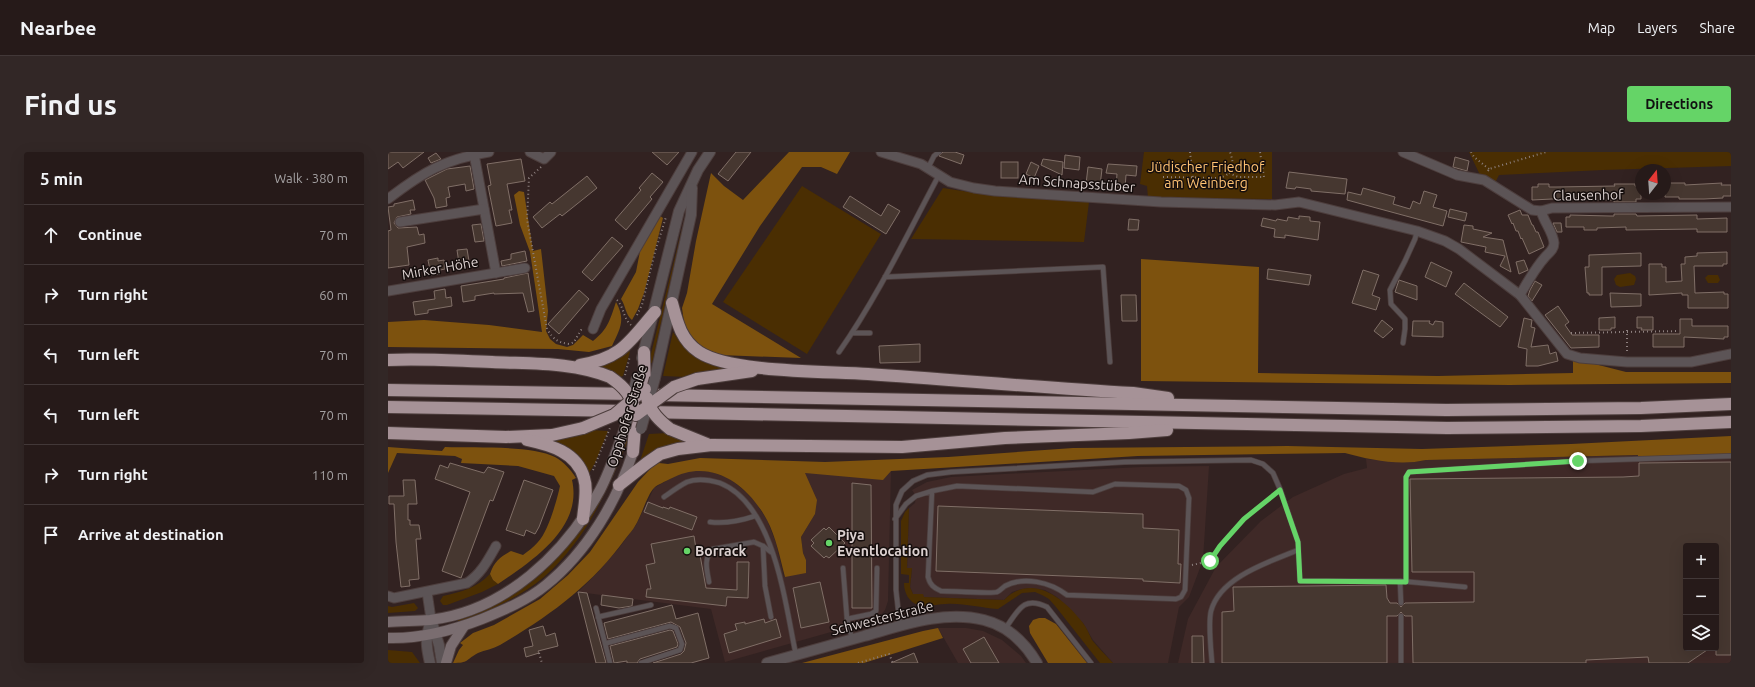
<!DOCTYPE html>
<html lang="en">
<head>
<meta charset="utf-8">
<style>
	:root { --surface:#261a19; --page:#322726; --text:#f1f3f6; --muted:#a4a1a2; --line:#423838; --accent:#65d467 }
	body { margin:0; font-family:Ubuntu,sans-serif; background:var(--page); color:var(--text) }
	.controls { position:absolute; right:12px; bottom:12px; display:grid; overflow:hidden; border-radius:4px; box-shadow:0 4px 16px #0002 }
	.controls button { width:36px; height:36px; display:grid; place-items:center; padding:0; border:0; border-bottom:1px solid var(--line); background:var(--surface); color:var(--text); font:20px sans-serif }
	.compass { position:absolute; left:1247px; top:12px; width:36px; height:36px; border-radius:50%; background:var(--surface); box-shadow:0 4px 16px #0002; rotate:17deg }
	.stop { position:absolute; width:12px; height:12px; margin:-9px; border:3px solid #65d467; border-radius:50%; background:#fff }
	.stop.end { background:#65d467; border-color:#fff; box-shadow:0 1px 4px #0008 }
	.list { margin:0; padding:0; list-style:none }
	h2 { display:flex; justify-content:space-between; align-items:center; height:52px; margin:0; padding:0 16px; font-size:17px }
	h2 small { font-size:13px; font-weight:400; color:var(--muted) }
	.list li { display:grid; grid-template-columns:26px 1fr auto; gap:12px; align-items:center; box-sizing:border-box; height:60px; padding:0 16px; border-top:1px solid var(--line) }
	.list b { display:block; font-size:15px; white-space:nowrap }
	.list em { font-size:13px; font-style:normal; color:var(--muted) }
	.icon { flex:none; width:22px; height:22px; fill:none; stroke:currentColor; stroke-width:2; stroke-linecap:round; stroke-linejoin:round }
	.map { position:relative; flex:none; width:1343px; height:511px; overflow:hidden; border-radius:4px }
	header { display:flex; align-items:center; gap:24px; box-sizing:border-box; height:56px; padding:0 20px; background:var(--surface); border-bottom:1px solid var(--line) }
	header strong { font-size:19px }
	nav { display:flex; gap:22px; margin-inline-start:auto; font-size:14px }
	.intro { display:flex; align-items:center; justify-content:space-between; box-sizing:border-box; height:96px; padding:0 24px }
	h1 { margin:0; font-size:28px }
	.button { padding:10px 18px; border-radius:4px; background:var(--accent); color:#111; font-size:14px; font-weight:700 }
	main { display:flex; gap:24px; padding:0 24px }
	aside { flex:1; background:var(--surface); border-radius:4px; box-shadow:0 4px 16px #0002 }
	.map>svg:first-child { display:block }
</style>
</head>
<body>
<header>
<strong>Nearbee</strong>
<nav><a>Map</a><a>Layers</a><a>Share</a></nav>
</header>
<div class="intro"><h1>Find us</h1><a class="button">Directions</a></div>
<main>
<aside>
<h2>5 min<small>Walk · 380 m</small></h2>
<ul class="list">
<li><svg class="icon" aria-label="ahead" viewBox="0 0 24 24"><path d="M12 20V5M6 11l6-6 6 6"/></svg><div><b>Continue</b></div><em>70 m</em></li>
<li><svg class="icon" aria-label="right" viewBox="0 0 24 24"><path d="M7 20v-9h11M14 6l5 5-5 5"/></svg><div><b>Turn right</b></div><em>60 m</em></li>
<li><svg class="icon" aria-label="left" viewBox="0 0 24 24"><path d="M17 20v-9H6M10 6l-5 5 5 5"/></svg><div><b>Turn left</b></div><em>70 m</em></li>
<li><svg class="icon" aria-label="left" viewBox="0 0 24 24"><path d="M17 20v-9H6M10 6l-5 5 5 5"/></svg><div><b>Turn left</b></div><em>70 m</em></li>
<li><svg class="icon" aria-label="right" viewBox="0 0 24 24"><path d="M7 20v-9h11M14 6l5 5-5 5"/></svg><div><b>Turn right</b></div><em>110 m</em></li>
<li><svg class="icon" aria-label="arrive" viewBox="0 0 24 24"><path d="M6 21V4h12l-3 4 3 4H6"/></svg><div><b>Arrive at destination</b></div></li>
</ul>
</aside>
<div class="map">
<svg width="1343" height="511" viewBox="0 0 1343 511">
	<rect width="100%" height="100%" fill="#322221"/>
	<g fill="#3f2927" fill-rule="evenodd">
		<path d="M1343,302V511H790L800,467L828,415L873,369L905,345L956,322L979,316L978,307L1027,310L1038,308L1250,303V306ZM1298,394H1328V496H1298Z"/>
		<path d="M821,314L815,408L801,445L791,455L780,511H725L705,488L695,471L669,445L657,438L640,436L630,438L624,440L616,448L535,445V442H525L522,435L524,417L519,416L521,356L527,351L528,344L524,338L539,330L563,325L616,322L753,315Z"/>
		<path d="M309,318L323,320L341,326L358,340L368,351L379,368L388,391L396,425L418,408L415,401L413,385L427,362L416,321L503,319L500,449L497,458L489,467L337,510L323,457L190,440L210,420L231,396L248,373L266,336L294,320Z"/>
		<path d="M550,476H578L595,479L614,488L633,504L638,511H570Z"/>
	</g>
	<g fill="#4a2e02">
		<path d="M756,0H884V47L760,46L759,34L752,32Z"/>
		<path d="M1081,0H1343V14L1215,18L1111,23L1107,31L1092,23Z"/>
		<path d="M414,34L493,82L419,202L335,150Z"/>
		<path d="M555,36L581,40L701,50L696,90L523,87Z"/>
		<path d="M297,64L264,211L261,210Z"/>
		<path d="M1242,121L1247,124L1248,127L1246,133L1232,135L1228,133L1226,127L1229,123Z"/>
		<path d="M1320,123H1330L1332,128L1330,131H1320L1317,126Z"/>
		<path d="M285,180C300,206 328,210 355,216L299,225L275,224Z"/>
		<path d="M240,198L242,200L235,224L232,225L202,215Z"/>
		<path d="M202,278L220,279L207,311L200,323L150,286Z"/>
		<path d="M280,281L286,285L303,291L251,312L261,282Z"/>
		<path d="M238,288H240C220,339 197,389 156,425C131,446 100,459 70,471V468C83,461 98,457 112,450C183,412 205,358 238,288Z"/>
		<path d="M521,356L519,416H524L522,435L525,442H535L536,445L616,448C644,420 676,446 695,471C699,476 701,482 704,488C710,496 718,503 725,511H712L668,455L661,447L654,443L647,440L634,441L610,457C592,456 576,451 558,452C549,452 538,456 530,453C521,450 516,441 516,431H521V423L513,422V369L517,360Z"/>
		<path d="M102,422L105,428L110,432L94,440L59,453H55L52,449L55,444C73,440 89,436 102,422Z"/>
		<path d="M26,451L30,456L27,459L0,461V454L4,455Z"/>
		<path d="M0,498L24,500L32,511H0Z"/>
	</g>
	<g fill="#7d520e">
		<path d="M401,0H462L449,22L433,15H414L372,74L324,152L413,206L332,203L314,195L303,185L299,179L296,170L294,156L299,141L308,89L323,21L336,34L355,48Z"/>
		<path d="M131,39L136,40L145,99L153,97L160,159L158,179L162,187L168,192L179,195L185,193L195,183L205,189C220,177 222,168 228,150C238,168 232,177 224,194L201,200L170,197L0,195V170L36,168L101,173L154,180L142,100L132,73L126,43Z"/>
		<path d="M271,63L275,66L256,141L250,157L244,168C237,162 238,154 233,147L248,120L253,94Z"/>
		<path d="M753,107L871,115L870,221L1050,224L1185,221V209H1195L1238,220H1343V231L1122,233L753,229Z"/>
		<path d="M1343,284V302L1250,306V303L1038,308C1012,314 982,308 957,301L750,304L503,319L495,328L417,321L429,348L427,362L413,385L415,401L418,408V421L397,425C392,406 388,385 379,368C359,331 322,305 282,327C277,330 270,332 266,336C260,341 253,365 247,374C245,378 241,382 238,386C203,434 163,463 112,493C105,497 97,498 90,501C77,508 81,511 65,511L71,498L75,493L72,491L85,481L106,473L152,447L180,423L202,400L250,330L265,314L271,311L280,312L312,306L437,310L560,305L685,296L899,294L1034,297L1183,292Z"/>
		<path d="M0,295L54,299L57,295C85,296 144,293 167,305C176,310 183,318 188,326L184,328C195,376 144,409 110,432L105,428L102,422C106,410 112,405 123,399L135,403C140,399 146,395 150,390C160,380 169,348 172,334L166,324L130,314L73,311L74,307L67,304L9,301L0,321Z"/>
		<path d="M651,466H657L668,472L699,511H660L642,481L641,474L645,468Z"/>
		<path d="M550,476L555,486L476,511H414L535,479Z"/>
	</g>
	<g fill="#463730" stroke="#806f67">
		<path d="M0,0H36L15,16L10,10L0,17Z"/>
		<path d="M264,0H291L279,13Z"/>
		<path d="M348,0H363L340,29L330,22Z"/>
		<path d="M555,0H567L576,3L573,12L551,4Z"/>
		<path d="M48,1L53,7L43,11L40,6Z"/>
		<path d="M677,3L692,5L691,18L676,16Z"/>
		<path d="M1067,5L1081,9L1079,19L1065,15Z"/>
		<path d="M133,7L137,29L119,32L124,58H121L124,71L108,74L100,34L103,33L99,12Z"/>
		<path d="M655,7L675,10L674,23L653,13Z"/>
		<rect x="613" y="10" width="17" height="16"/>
		<path d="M643,10L651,14L646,26L638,22Z"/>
		<path d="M720,12L749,14L748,24L738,23L737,36L728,35L729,22L718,21Z"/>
		<path d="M82,14L86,37L78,39L77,32L60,35L62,45L58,46L59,54L48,56L46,46L37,28L59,17Z"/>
		<path d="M700,15L714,17L712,34L698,32Z"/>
		<path d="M901,20L959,27L957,42L923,39V37L908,35L907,37L898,36Z"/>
		<path d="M264,21L275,30L262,45L264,47L238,78L227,68L253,38L251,36Z"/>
		<path d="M199,24L209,36L174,64L172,62L154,76L145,65L162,50L164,52Z"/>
		<path d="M1277,31H1297V33L1334,31L1333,33H1343V44H1335V46L1316,47H1291V45H1277Z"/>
		<path d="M1150,32H1161V35H1168L1227,34L1226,32H1247V34H1253V47H1248V50H1226V48H1205V45L1144,48V35H1150Z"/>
		<path d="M975,36L1007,45L1005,52L1022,57L1025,49L1032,52L1036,39L1049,43L1045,55L1059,59L1055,74L959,48L960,40L973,43Z"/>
		<path d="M462,44L493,64L500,52L512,59L498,82L455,55Z"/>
		<path d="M25,48L27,58H22L23,62L9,65L6,71L10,76L29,75L31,83L36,82L37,91L19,95L21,113L0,116V79L3,78L0,55L6,54V52Z"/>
		<path d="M1062,57L1079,61L1077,69L1060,65Z"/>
		<path d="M1132,58L1134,63H1140L1144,73H1145L1148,80H1150L1156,95L1141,102L1134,86L1133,87L1130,79H1128L1125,71L1124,72L1120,63Z"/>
		<path d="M1226,62H1248L1249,64L1309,63V67L1339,66V80H1309V77L1238,78V75L1209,76V78H1196V75H1178V65H1182V63L1222,64H1226Z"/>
		<path d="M911,64L922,65V69L932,70L930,88L897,83V86L886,85L887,77L873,74L875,66L888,69L889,67L899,69L900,65L911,67Z"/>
		<path d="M741,67L751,68L750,78H740Z"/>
		<path d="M1165,71H1173L1174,80H1169Z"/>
		<path d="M93,72L96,89L87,90L84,73Z"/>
		<path d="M1076,73L1085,74V77L1104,81L1095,85L1115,88L1123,120L1112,114L1117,104L1097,100L1098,95L1073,90Z"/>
		<path d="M224,85L235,94L204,129L194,120Z"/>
		<path d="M79,97L81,109L71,111L69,98Z"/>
		<path d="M137,99L139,109L114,114L113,109L123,107V102Z"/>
		<path d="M1339,100V112H1335V114H1306L1307,141L1336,140V142H1340V156H1300V143H1294V141L1261,143V112H1274V115H1278V130L1294,129L1293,112H1297V105L1309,104V101Z"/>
		<path d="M1253,101V114L1214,115V143H1201V141H1199L1197,115H1201V103Z"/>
		<path d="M50,106V109L56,108L57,117L52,118V122L43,123L40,108Z"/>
		<path d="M1136,108L1140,118L1131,122L1128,110Z"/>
		<path d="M1043,110L1064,120L1058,135L1037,125Z"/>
		<path d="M880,117L923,123L921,133L879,127Z"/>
		<path d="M975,118L991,123L984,143L992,146L988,158L964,151Z"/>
		<path d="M140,121L146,159L140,160L135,141L106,142V141L87,144V148L75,150L73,134L116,127V126Z"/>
		<path d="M1011,128L1029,134V148L1007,140Z"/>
		<path d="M1147,129L1154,133L1144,149L1140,144L1142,138Z"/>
		<path d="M1076,131L1120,165L1112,175L1067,142Z"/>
		<path d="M57,137L58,146L63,145L64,154L40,158V161L27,163L25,150L47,147L46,139Z"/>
		<path d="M191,138L201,147L171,182L160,172Z"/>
		<path d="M1222,141L1253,142V154L1223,155Z"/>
		<path d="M733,143H748L749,169H734Z"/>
		<path d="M1170,154L1181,170L1177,173L1184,183H1211V195L1183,196L1157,163Z"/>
		<path d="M1227,165V176H1223V178H1211V166Z"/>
		<path d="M1249,165H1265V178H1253L1254,176H1249Z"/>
		<path d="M1136,166L1144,168L1143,175L1147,176L1143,195L1160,193L1162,202L1168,200L1170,209L1150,214H1138L1139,197L1130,195Z"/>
		<path d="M1292,167H1304V174H1340V185H1336V187L1296,185V195H1265V182H1292Z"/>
		<path d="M994,168L1005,177L995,186L986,179Z"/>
		<path d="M1025,169H1042L1041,171L1045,173L1047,169L1055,170V185L1024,184Z"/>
		<path d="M532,192V210L492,211L491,194Z"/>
		<path d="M1343,310V503H1328V394H1298V496H1322L1300,511H1261L1260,505L1198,508V511H1025L1024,464H1017L1013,460L1009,464H999V511H834V460L846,459L845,435L998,433L999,446L1002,451H1009L1013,455L1017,451L1086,450V420H1024L1022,327L1235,325L1251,324V311Z"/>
		<path d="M62,311L96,321L100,315L116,320L105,349L102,348L73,426L54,419L82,340L47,327L52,313L60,316Z"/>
		<path d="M15,328H27L29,352H20V368H22V373H31L33,387H28L31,427L21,428L22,434L13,435L8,390L6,352H1V344H16Z"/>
		<path d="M136,328L165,338L151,375L147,382L138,378L136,384L118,378Z"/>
		<path d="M464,331L483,333L484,456H464Z"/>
		<path d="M260,350L275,356V355L281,357L282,355L309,365L304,378L256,360Z"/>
		<path d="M550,354L755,362V376L791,378L790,412H793L792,431L755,429V427L548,419Z"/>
		<path d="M441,375L457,391L441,406L438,404L436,406L423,394L426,391L423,388L436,376L438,378Z"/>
		<path d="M306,384L309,403H312L318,436L349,438V410H361L360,446L339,445L338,454L258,445L259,437H263L258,413L267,411L263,392Z"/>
		<path d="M432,430L441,470L413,476L405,436Z"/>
		<path d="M190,440L199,441L218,511H208Z"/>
		<path d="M214,443L245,447L244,454L231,456L213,453Z"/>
		<path d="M284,453L288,467L310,461L321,506L303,511H265L293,502L296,499L298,491L292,475L283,470L220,487L216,471Z"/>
		<path d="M376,467L377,471L388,467L393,485L341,501L336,482L349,478L347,472L357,470V472Z"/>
		<path d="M155,474L158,484L167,481L170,494L150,499L151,501L138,505L136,496L145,494L141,478Z"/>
		<path d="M282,478L285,479L290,492L289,495L252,507L249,511H239V509L226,511L222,494Z"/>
		<path d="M804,484H815L816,511H804Z"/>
		<path d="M596,485L611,511H583L575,497Z"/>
		<path d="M526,501L530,511H503Z"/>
	</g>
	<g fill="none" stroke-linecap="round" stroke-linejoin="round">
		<defs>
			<g id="service">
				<path d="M540,16L546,4L551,0"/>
				<path d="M497,125L715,115L722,210"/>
				<path d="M464,181H482"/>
				<path d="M1015,191L1017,177V167L1003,152L1002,138L1017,109L1027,87L1029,79"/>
				<path d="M451,200C490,144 519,83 551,23"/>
				<path d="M276,345C283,340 291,334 299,330C309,326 322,328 332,331C387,353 397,452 408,503"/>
				<path d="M507,367L518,352L528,344L544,339L569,334L705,340L727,332L791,334L798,338L801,346L797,438L793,445L788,447L679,443C662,430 636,424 617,434C614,436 612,439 609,440C604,442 562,439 553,439C546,436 542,433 540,425L544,339"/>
				<path d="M322,370C338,372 352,369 367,364"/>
				<path d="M375,394L377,434L383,465"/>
				<path d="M455,416L459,467L464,487"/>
				<path d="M1012,429L1013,451"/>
				<path d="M321,430C319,418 315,406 325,397L366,390L375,394L383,400"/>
				<path d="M1018,430V325L1021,320L1190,309L1343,304"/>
				<path d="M208,456L222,511"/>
				<path d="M1013,464V511"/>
				<path d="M210,465L263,453"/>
				<path d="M459,467L483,462L488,459L489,416"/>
				<path d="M512,474L508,438V353L514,339L525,329L539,323L563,320L737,310L863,308L875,312L885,321L892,337L910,390L912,429H1012L1077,435"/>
				<path d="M617,477C630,459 635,443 659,455L703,511"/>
				<path d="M219,491L282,474L288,476L294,492L292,498L253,511"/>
				<path d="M824,511C823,498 820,471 823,459C832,425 881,410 910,398"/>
			</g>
			<g id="minor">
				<path d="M142,0L156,7L163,0"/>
				<path d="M493,0L533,12L562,30L586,36L607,39L773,50L887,53L911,50L1029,79L1057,89L1071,97L1132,143L1179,202L1192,206L1239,210H1303L1343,202"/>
				<path d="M1015,0L1069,23L1096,28L1144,58L1153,59L1164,56L1343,55"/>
				<path d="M86,2L108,121"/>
				<path d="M0,47C35,20 57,7 101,0"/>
				<path d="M12,70L96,57"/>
				<path d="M0,139L137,116"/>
				<path d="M1132,143C1140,129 1147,116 1158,104C1162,100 1166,97 1166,91C1165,80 1156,70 1153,59"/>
				<path d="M205,177L213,157L304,0"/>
				<path d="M39,440L43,467"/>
				<path d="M0,444L6,446L79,431C93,422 100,408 108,394"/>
			</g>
			<g id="tertiary">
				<path d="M254,206L291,59L310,18L322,0"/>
				<path d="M267,226L303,63L304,36"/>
				<path d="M43,467L51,493L54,511"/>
				<path d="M41,475C37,488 39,498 42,511"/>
				<path d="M379,511C412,502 444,493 476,484C515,473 556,458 596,468C620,474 637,491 649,511"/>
			</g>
			<g id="secondary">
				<path d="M0,470C14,469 28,469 42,468C117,459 177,402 212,338C222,319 229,297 237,276"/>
				<path d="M0,486C33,487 63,479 94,467C116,458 140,448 158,433C199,400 229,349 245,300"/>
				<path d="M58,511L63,494L76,474"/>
			</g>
			<g id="motorway">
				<path d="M284,151C289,170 293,188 311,200C343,221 439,219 480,222C569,228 657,236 745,241L780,246"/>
				<path d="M256,200L257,237"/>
				<path d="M0,208C34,206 70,209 104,210C144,212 185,210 222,225"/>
				<path d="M192,213C234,206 241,190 267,160"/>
				<path d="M309,227L364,219"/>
				<path d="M0,238L248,242"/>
				<path d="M268,243L1058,258L1253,256L1343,252"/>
				<path d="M0,255L237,259"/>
				<path d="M257,260L1059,276L1253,274L1343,270"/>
				<path d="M282,277L319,292"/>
				<path d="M0,281L118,285L164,283L195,276"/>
				<path d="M139,288C162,293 189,300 196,326C200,338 196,354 195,367"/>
				<path d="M245,300L248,263"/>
				<path d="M231,333L259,311L272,302L290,297L324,293L514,295L617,286L741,281L779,278"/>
			</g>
		</defs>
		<use href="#service" stroke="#4d3e3d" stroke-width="6"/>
		<use href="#minor" stroke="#4d3e3d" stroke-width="11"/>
		<use href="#tertiary" stroke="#4d3e3d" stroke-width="12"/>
		<use href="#secondary" stroke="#4d3e3d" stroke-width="12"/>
		<use href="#motorway" stroke="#4d3e3d" stroke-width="14"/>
		<g stroke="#8d807f" stroke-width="2" stroke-dasharray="1 3" stroke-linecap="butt">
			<path d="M802,0L805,27"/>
			<path d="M1083,0L1086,5L1101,17"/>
			<path d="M153,15L141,26L139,67L159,177C165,187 170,191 182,192L186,190L193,178H196"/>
			<path d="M1100,19L1101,17L1158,0"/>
			<path d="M841,21L850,25H876L872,0"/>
			<path d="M775,25L831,26C845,22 847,14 842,0"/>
			<path d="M229,148C236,155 235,166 243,173"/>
			<path d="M249,163L254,153L267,100L278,65"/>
			<path d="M1239,178V201"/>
			<path d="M1183,181L1291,179"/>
			<path d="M237,223L242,204"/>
			<path d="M205,318L222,276"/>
			<path d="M804,413L822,409L832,394L857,367L887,342"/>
			<path d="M151,501L154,511"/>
			<path d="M470,511L501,502L505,511"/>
		</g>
		<use href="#service" stroke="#5c5456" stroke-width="4.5"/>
		<use href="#minor" stroke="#5c5456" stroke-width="9"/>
		<use href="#tertiary" stroke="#5c5456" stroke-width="10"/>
		<use href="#secondary" stroke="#7a6d70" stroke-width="10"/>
		<use href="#motorway" stroke="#a69297" stroke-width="12"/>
		<defs>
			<g id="tertiary-bridge">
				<path d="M237,276L249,225"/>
				<path d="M253,277L267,226"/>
			</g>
			<g id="motorway-bridge">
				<path d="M222,225C238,236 243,243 248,263L286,235L309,227"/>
				<path d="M259,246C262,260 272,269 282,277"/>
				<path d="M195,276L226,263L257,237"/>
			</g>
		</defs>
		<use href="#tertiary-bridge" stroke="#4d3e3d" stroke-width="12" stroke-linecap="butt"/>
		<use href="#motorway-bridge" stroke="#4d3e3d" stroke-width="14" stroke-linecap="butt"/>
		<use href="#tertiary-bridge" stroke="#5c5456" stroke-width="10"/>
		<use href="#motorway-bridge" stroke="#a69297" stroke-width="12"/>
	</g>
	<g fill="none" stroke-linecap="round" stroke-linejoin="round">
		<path stroke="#65d467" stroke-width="5" d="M822,409L832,394L856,367L892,338L910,390L912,429L1018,430V325L1021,320L1190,309"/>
	</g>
	<g fill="#65d467" stroke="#150e0d" stroke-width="1.5">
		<circle cx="441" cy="391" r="4"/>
		<circle cx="299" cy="399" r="4"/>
	</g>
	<g text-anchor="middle" stroke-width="3" stroke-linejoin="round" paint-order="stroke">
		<g font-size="14" fill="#ffc272" stroke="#150e0d">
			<text x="818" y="20">Jüdischer Friedhof<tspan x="818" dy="16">am Weinberg</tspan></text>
		</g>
		<g font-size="14" fill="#dbd0cf" stroke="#150e0d">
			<text transform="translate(689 31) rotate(4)" y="5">Am Schnapsstüber</text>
			<text transform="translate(1200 43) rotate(-1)" y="5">Clausenhof</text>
			<text transform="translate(52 116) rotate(-10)" y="5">Mirker Höhe</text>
			<text transform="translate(239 264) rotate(-73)" y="5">Opphofer Straße</text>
			<text transform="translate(494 466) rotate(-14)" y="5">Schwesterstraße</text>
		</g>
		<g font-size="14" font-weight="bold" fill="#dbd0cf" stroke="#150e0d" text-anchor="start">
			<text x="449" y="388">Piya<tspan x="449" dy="16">Eventlocation</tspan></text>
			<text x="307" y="404">Borrack</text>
		</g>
	</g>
</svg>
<div class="controls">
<button>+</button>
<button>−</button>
<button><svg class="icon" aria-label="layers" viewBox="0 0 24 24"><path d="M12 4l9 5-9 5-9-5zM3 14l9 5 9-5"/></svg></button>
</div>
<svg class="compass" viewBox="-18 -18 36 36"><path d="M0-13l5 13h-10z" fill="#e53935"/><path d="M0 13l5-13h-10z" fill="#a4a1a2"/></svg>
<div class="stop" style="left:822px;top:409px"></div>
<div class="stop end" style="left:1190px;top:309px"></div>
</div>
</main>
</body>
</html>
